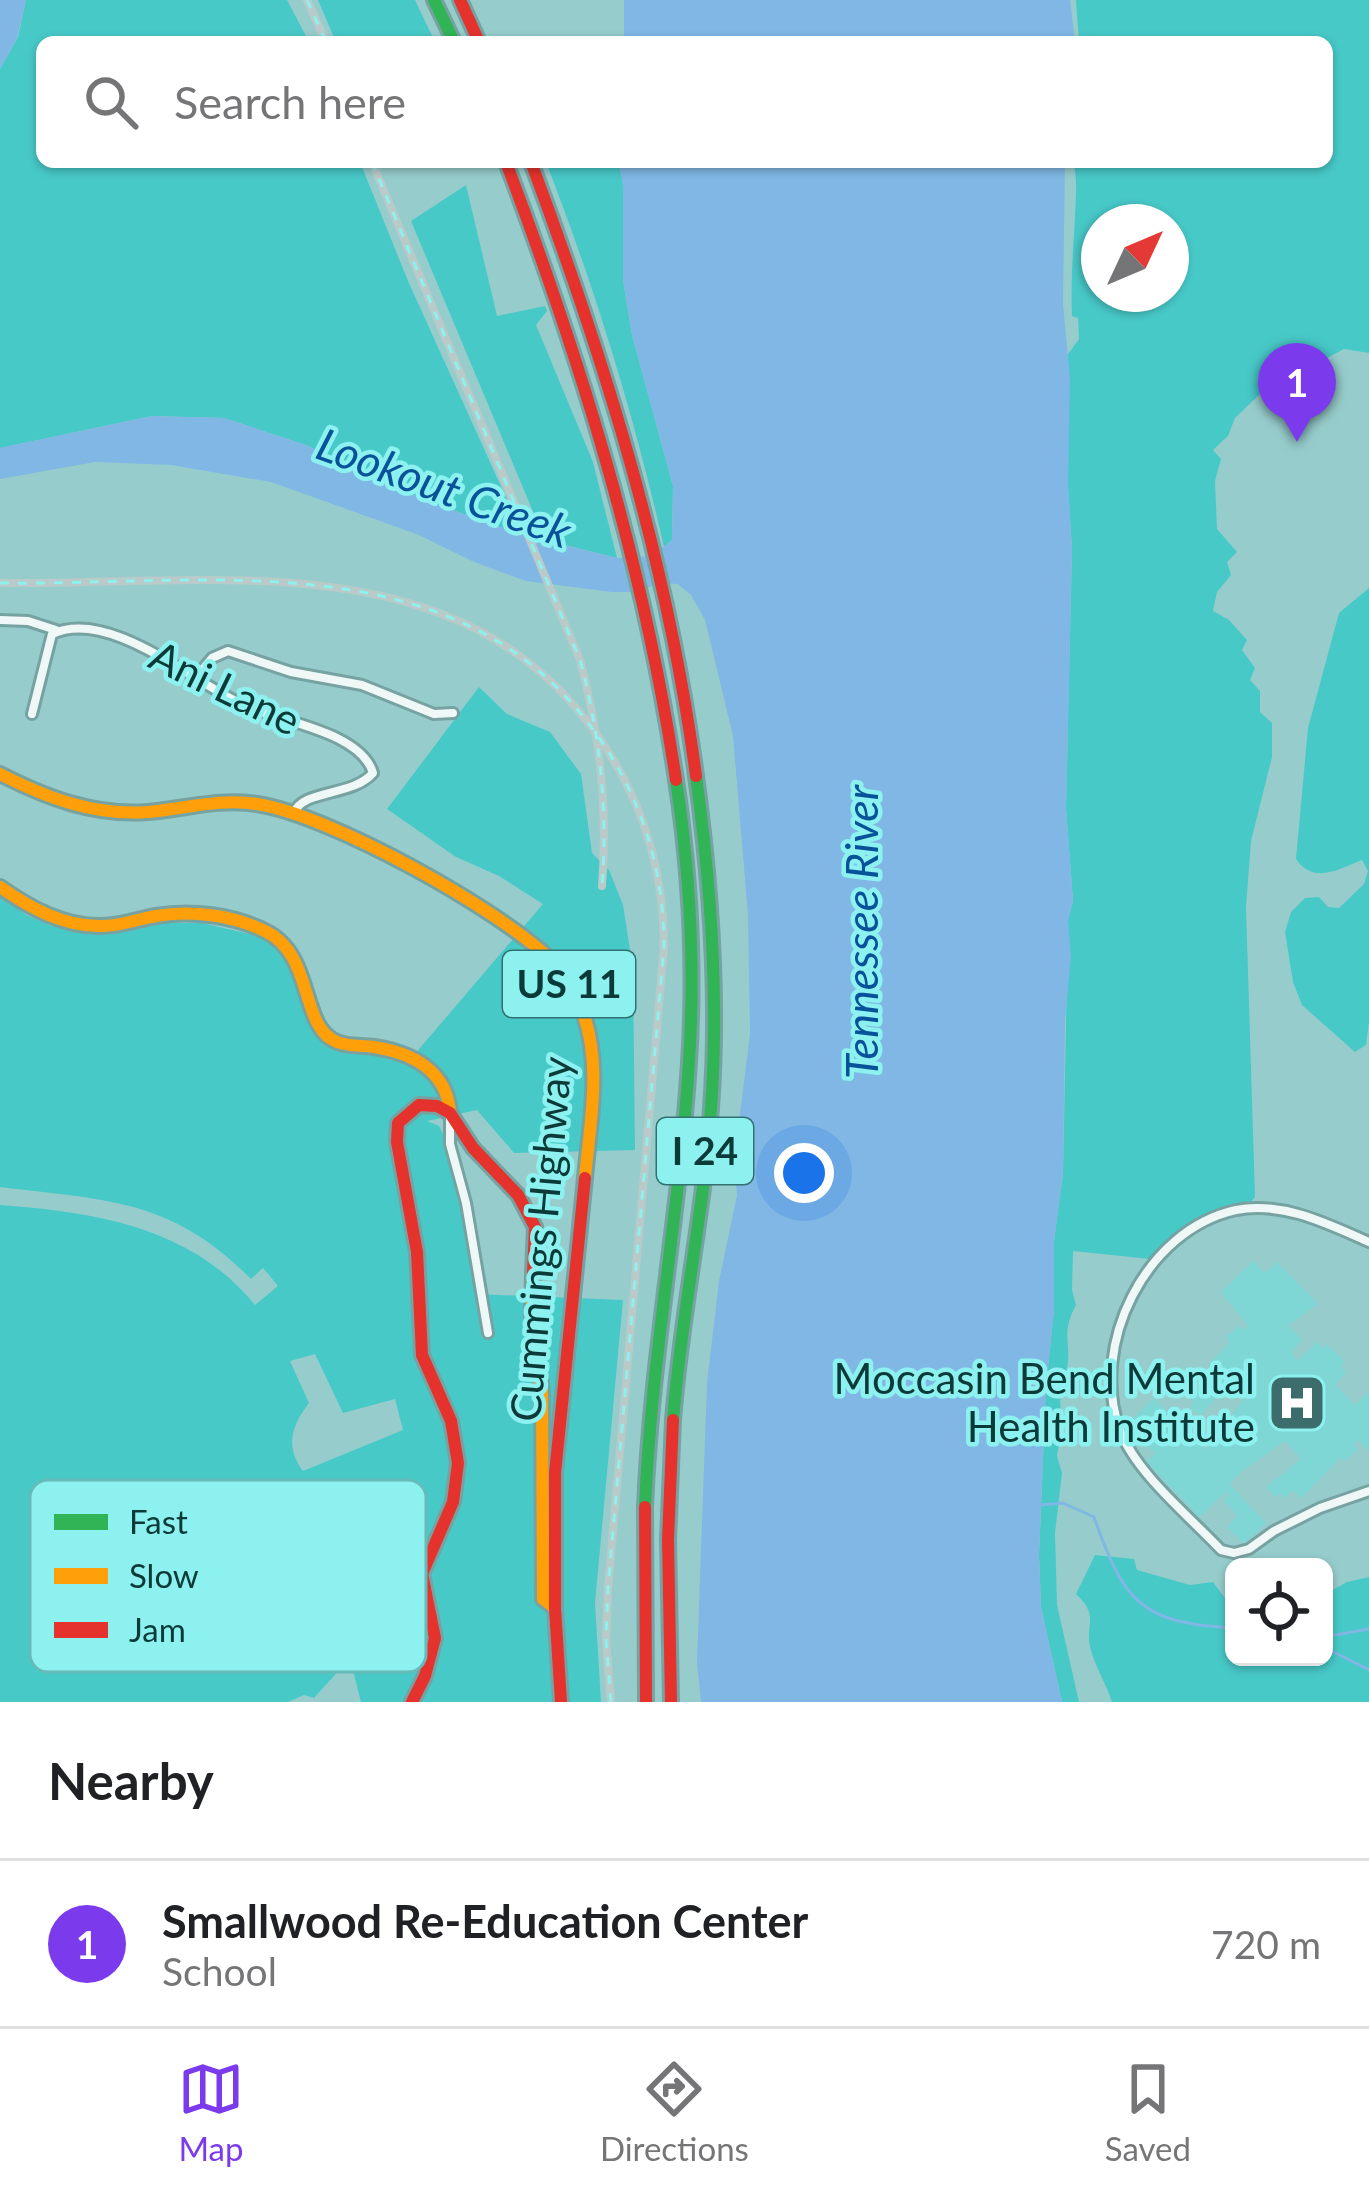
<!DOCTYPE html>
<html lang="en">
<head>
<meta charset="utf-8">
<style>
	:root { --surface:#fff; --page:#f2f2f2; --text:#202124; --muted:#757577; --line:#e0e0e0; --accent:#7c3aed }
	body { margin:0; font-family:Lato,sans-serif; background:var(--page); color:var(--text) }
	.controls { position:absolute; right:36px; bottom:36px; display:grid; overflow:hidden; border-radius:18px; box-shadow:0 3px 9px #0004 }
	.controls button { width:108px; height:108px; display:grid; place-items:center; padding:0; border:0; border-bottom:3px solid var(--line); background:var(--surface); color:var(--text); font:60px sans-serif }
	.compass { position:absolute; left:1081px; top:204px; width:108px; height:108px; border-radius:50%; background:var(--surface); box-shadow:0 3px 9px #0004; rotate:46deg }
	.you { position:absolute; left:804px; top:1173px; width:42px; height:42px; margin:-30px; border:9px solid #fff; border-radius:50%; background:#1a73e8; box-shadow:0 0 0 18px #1a73e833 }
	.badge { display:grid; place-items:center; width:78px; height:78px; border-radius:50%; background:var(--accent); color:#fff; font-size:39px; font-weight:700 }
	.pin { position:absolute; translate:-50% -99px; filter:drop-shadow(0 3px 6px #0008) }
	.pin::after { content:''; position:absolute; top:63px; width:42px; height:36px; background:inherit; clip-path:polygon(0 0,100% 0,50% 100%) }
	.list { margin:0; padding:0; list-style:none }
	h2 { display:flex; justify-content:space-between; align-items:center; height:156px; margin:0; padding:0 48px; font-size:51px }
	h2 small { font-size:39px; font-weight:400; color:var(--muted) }
	.list li { display:grid; grid-template-columns:78px 1fr auto; gap:36px; align-items:center; box-sizing:border-box; height:168px; padding:0 48px; border-top:3px solid var(--line) }
	.list b { display:block; font-size:45px; white-space:nowrap }
	.list p { margin:0; font-size:39px; white-space:nowrap; color:var(--muted) }
	.list em { font-size:39px; font-style:normal; color:var(--muted) }
	.icon { flex:none; width:66px; height:66px; fill:none; stroke:currentColor; stroke-width:2; stroke-linecap:round; stroke-linejoin:round }
	.map { position:relative; flex:none; width:1369px; height:1702px; overflow:hidden }
	.search { position:absolute; background:var(--surface); box-shadow:0 3px 9px #0004; left:36px; right:36px; top:36px; height:132px; display:flex; align-items:center; gap:30px; box-sizing:border-box; padding:0 42px; border-radius:18px; color:var(--muted); font-size:45px }
	.sheet { height:324px; background:var(--surface) }
	nav { display:flex; justify-content:space-around; align-items:center; box-sizing:border-box; height:168px; border-top:3px solid var(--line); background:var(--surface); font-size:33px; color:var(--muted) }
	nav a { display:grid; justify-items:center; gap:6px }
	nav .on { color:var(--accent) }
	.map>svg:first-child { display:block }
</style>
</head>
<body>
<div class="map">
<svg width="1369" height="1702" viewBox="0 0 1369 1702">
	<rect width="100%" height="100%" fill="#96cdcc"/>
	<path fill="#7ed6d5" d="M1253,1261L1265,1273L1277,1262L1318,1304L1288,1325L1302,1340L1291,1353L1298,1360L1317,1342L1323,1348L1327,1344L1345,1362L1341,1367L1346,1373L1335,1385L1355,1405L1369,1392V1451L1358,1440L1354,1445L1358,1449L1345,1461L1340,1458L1301,1498L1293,1490L1285,1498L1280,1493L1276,1497L1266,1487L1301,1459L1285,1441L1238,1474L1230,1485L1266,1523L1244,1544L1227,1527L1238,1516L1224,1501L1229,1495L1226,1492L1199,1517L1147,1462L1155,1453L1127,1424L1154,1398L1206,1450L1245,1398L1229,1382L1200,1416L1190,1406L1194,1402L1189,1397L1220,1370L1212,1361L1230,1342L1226,1337L1239,1325L1244,1330L1248,1326L1221,1292Z"/>
	<g fill="#47c9c8" fill-rule="evenodd">
		<path d="M26,0H287L309,42H42V162H360L408,281L523,535L422,499L306,445L224,418L152,416L0,448V69L18,37Z"/>
		<path d="M318,0H415L435,42H336Z"/>
		<path d="M1076,0H1369V353L1344,349L1261,393L1235,418L1228,436L1213,450L1221,459L1215,481L1217,529L1237,552L1227,562L1231,575L1217,592L1213,611L1229,620L1247,640L1242,650L1255,668L1250,680L1260,691V712L1272,723V757L1251,841L1246,907L1255,1197L1249,1204L1200,1218L1150,1259L1073,1251L1072,1290L1076,1305C1060,1335 1072,1342 1067,1369C1064,1389 1057,1392 1062,1415L1058,1421L1061,1432L1057,1456L1062,1473L1055,1533L1057,1605L1079,1702H1062L1041,1607L1039,1555L1046,1388L1054,1310V1241L1063,1173L1068,920L1073,901L1066,809L1072,550L1068,485V354L1079,339L1078,318L1072,316C1070,274 1075,234 1076,191C1077,181 1074,172 1075,162H1327V42H1079ZM1099,222H1171V294H1099Z"/>
		<path d="M546,162H619L623,185V280L632,335L673,486L672,540L664,547C634,415 595,288 546,162Z"/>
		<path d="M466,185L497,316L545,306L547,311L536,325L593,462L617,558L545,540L411,221Z"/>
		<path d="M1369,588V1022L1366,1045L1355,1052L1302,1005L1293,982L1285,932L1291,912L1305,898L1319,897L1328,907L1339,908L1364,884L1368,871L1362,860C1339,869 1314,885 1296,859L1308,728L1339,613Z"/>
		<path d="M479,687L507,714L550,732L581,774L592,853L609,870L623,905L633,969L635,1150L514,1153L477,1110L427,1121L439,1126L443,1134L464,1217L476,1294L623,1300L595,1603L601,1702H361L350,1658L314,1698L304,1695L288,1702H0V1205C95,1212 192,1227 255,1305L278,1286L263,1268L251,1279C171,1198 105,1200 0,1187V895L26,915L52,926L109,932L154,923H202L263,937L276,943L290,959L317,1035L324,1045L408,1062L543,904L499,876L456,857L387,809ZM315,1354L343,1413L395,1399L403,1430L303,1471C285,1447 291,1426 309,1403L290,1361Z"/>
		<path d="M1095,1555L1134,1559L1137,1570L1190,1585L1213,1582L1230,1605L1234,1602V1657H1324V1595L1347,1582L1369,1577V1702H1112C1106,1683 1095,1667 1090,1647C1085,1623 1100,1617 1076,1594Z"/>
	</g>
	<g fill="#81b7e4">
		<path d="M0,0H26L17,38L0,69Z"/>
		<path d="M624,0H1070L1075,42H624Z"/>
		<path d="M619,162H1065L1063,304L1070,378L1068,485L1072,550L1066,809L1073,901L1068,920L1071,956L1065,1021L1063,1173L1054,1241V1310L1046,1388L1039,1555L1041,1607L1062,1702H701L697,1663L707,1383L719,1281L737,1195L734,1162L750,1034L748,915L733,736L705,620L691,595L678,584L661,583L634,592H612L526,581L474,562L419,535L271,482L171,465L95,462L0,479V448L152,416L224,418L306,445L422,499L523,535L617,558L651,556L672,540L673,486L632,335L623,280V185Z"/>
	</g>
	<g fill="none" stroke-linecap="round" stroke-linejoin="round">
		<g stroke="#81b7e4" stroke-width="3">
			<path d="M1040,1505L1063,1503L1094,1517C1124,1602 1140,1623 1234,1628"/>
			<path d="M1324,1637L1369,1629"/>
			<path d="M1324,1647L1369,1670"/>
		</g>
		<defs>
			<g id="street">
				<path d="M0,620L28,621L56,630"/>
				<path d="M196,677L212,658L228,651L291,672L362,685L434,714L453,713"/>
				<path d="M32,714L52,634C110,607 196,685 246,706C282,722 361,732 373,773C352,797 303,789 294,813"/>
				<path d="M450,1117V1144L466,1203L488,1333"/>
				<path d="M1369,1242C1328,1224 1283,1201 1236,1210C1145,1230 1089,1346 1120,1430C1135,1472 1190,1517 1221,1550L1234,1553L1249,1549L1274,1531L1320,1508L1369,1491"/>
			</g>
			<g id="fast">
				<path d="M434,0L454,42"/>
				<path d="M673,1420C681,1315 704,1212 711,1108C719,997 711,885 696,776"/>
				<path d="M645,1507C651,1357 680,1211 689,1062C695,969 690,872 676,780"/>
			</g>
			<g id="slow">
				<path d="M0,774C47,798 94,816 148,812C184,809 220,798 257,804C330,815 499,909 552,961C565,974 574,991 581,1007C603,1063 590,1121 585,1178"/>
				<path d="M0,887C30,908 64,927 102,926C121,926 138,919 156,916C192,910 232,915 265,931C315,955 299,1027 337,1042C349,1047 362,1045 374,1047C413,1053 447,1071 450,1113"/>
				<path d="M533,1273L532,1318L542,1391L543,1599L555,1608"/>
			</g>
			<g id="jam">
				<path d="M460,0L479,42"/>
				<path d="M506,162C582,364 644,566 676,780"/>
				<path d="M531,162C605,361 668,564 696,776"/>
				<path d="M645,1507L646,1702"/>
				<path d="M412,1702L425,1676L435,1638L422,1574L453,1502L458,1463L451,1421L422,1355L417,1252L397,1142L398,1123L419,1105L437,1106L450,1113L473,1148L518,1195L535,1227L533,1273"/>
				<path d="M561,1702L555,1608V1473L585,1178"/>
				<path d="M671,1702L668,1539L673,1420"/>
			</g>
		</defs>
		<use href="#street" stroke="#76a3a2" stroke-width="14"/>
		<use href="#fast" stroke="#76a3a2" stroke-width="18"/>
		<use href="#slow" stroke="#76a3a2" stroke-width="18"/>
		<use href="#jam" stroke="#76a3a2" stroke-width="18"/>
		<use href="#street" stroke="#eff8f7" stroke-width="8"/>
		<use href="#fast" stroke="#30b455" stroke-width="12"/>
		<use href="#slow" stroke="#ff9f0a" stroke-width="12"/>
		<use href="#jam" stroke="#e5322d" stroke-width="12"/>
		<defs>
			<g id="rail">
				<path d="M307,0L326,42"/>
				<path d="M372,162L580,660C600,734 608,810 602,886"/>
				<path d="M0,583C207,586 459,538 597,735C642,798 664,870 664,947L608,1588L606,1640L611,1702"/>
			</g>
		</defs>
		<use href="#rail" stroke="#b9cac9" stroke-width="8"/>
		<use href="#rail" stroke="#8cf1ef" stroke-width="3" stroke-dasharray="9" stroke-linecap="butt"/>
	</g>
	<defs>
		<symbol id="hospital-square" viewBox="-11 -11 22 22"><rect x="-9" y="-9" width="18" height="18" rx="4" fill="#3c6d6c" stroke="#8cf1ef"/><path d="M-5-5h3v3.5h4V-5h3V5h-3V1.5h-4V5h-3Z" fill="#fff"/></symbol>
	</defs>
	<g fill-rule="evenodd">
		<use href="#hospital-square" x="1264" y="1370" width="66" height="66"/>
	</g>
	<g text-anchor="middle" stroke-width="9" stroke-linejoin="round" paint-order="stroke">
		<g fill="#8cf1ef" stroke="#327170" stroke-width="3">
			<rect x="503" y="951" width="132" height="66" rx="9"/>
			<rect x="657" y="1118" width="96" height="66" rx="9"/>
		</g>
		<g font-size="39" font-weight="bold" fill="#0c3a39">
			<text x="569" y="998">US 11</text>
			<text x="705" y="1165">I 24</text>
		</g>
		<g font-size="42" fill="#0c3a39" stroke="#8cf1ef">
			<text transform="translate(225 688) rotate(26)" y="15">Ani Lane</text>
			<text transform="translate(541 1239) rotate(-85)" y="15">Cummings Highway</text>
		</g>
		<g font-size="42" fill="#0c3a39" stroke="#8cf1ef" text-anchor="end">
			<text x="1255" y="1394">Moccasin Bend Mental<tspan x="1255" dy="48">Health Institute</tspan></text>
		</g>
		<g font-size="45" font-style="italic" fill="#08529a" stroke="#8cf1ef">
			<text transform="translate(444 488) rotate(20)" y="16">Lookout Creek</text>
			<text transform="translate(862 932) rotate(-90)" y="16">Tennessee River</text>
		</g>
	</g>
	<rect x="30" y="1480" width="396" height="192" rx="18" fill="#8cf1ef" stroke="#66bab8" stroke-width="3"/>
	<rect x="54" y="1514" width="54" height="16" fill="#30b455"/>
	<rect x="54" y="1568" width="54" height="16" fill="#ff9f0a"/>
	<rect x="54" y="1622" width="54" height="16" fill="#e5322d"/>
	<g font-size="33" fill="#0c3a39">
		<text x="129" y="1534">Fast</text>
		<text x="129" y="1588">Slow</text>
		<text x="129" y="1642">Jam</text>
	</g>
</svg>
<div class="controls">
<button><svg class="icon" aria-label="locate" viewBox="0 0 24 24"><circle cx="12" cy="12" r="6"/><path d="M12 2v4M12 18v4M2 12h4M18 12h4"/></svg></button>
</div>
<svg class="compass" viewBox="-18 -18 36 36"><path d="M0-13l5 13h-10z" fill="#e53935"/><path d="M0 13l5-13h-10z" fill="#757577"/></svg>
<div class="you"></div>
<div class="pin badge" style="left:1297px;top:442px">1</div>
<div class="search"><svg class="icon" aria-label="search" viewBox="0 0 24 24"><circle cx="10" cy="10" r="6"/><path d="M15 15l6 6"/></svg>Search here</div>
</div>
<section class="sheet">
<h2>Nearby<small></small></h2>
<ul class="list">
<li><span class="badge">1</span><div><b>Smallwood Re-Education Center</b><p>School</p></div><em>720 m</em></li>
</ul>
</section>
<nav>
<a class="on"><svg class="icon" aria-label="map" viewBox="0 0 24 24"><path d="M3 6l6-2 6 2 6-2v14l-6 2-6-2-6 2zM9 4v14M15 6v14"/></svg>Map</a>
<a><svg class="icon" aria-label="directions" viewBox="0 0 24 24"><path d="M12 3l9 9-9 9-9-9zM9 14v-3h6M13 9l2 2-2 2"/></svg>Directions</a>
<a><svg class="icon" aria-label="saved" viewBox="0 0 24 24"><path d="M7 4h10v16l-5-4-5 4z"/></svg>Saved</a>
</nav>
</body>
</html>
